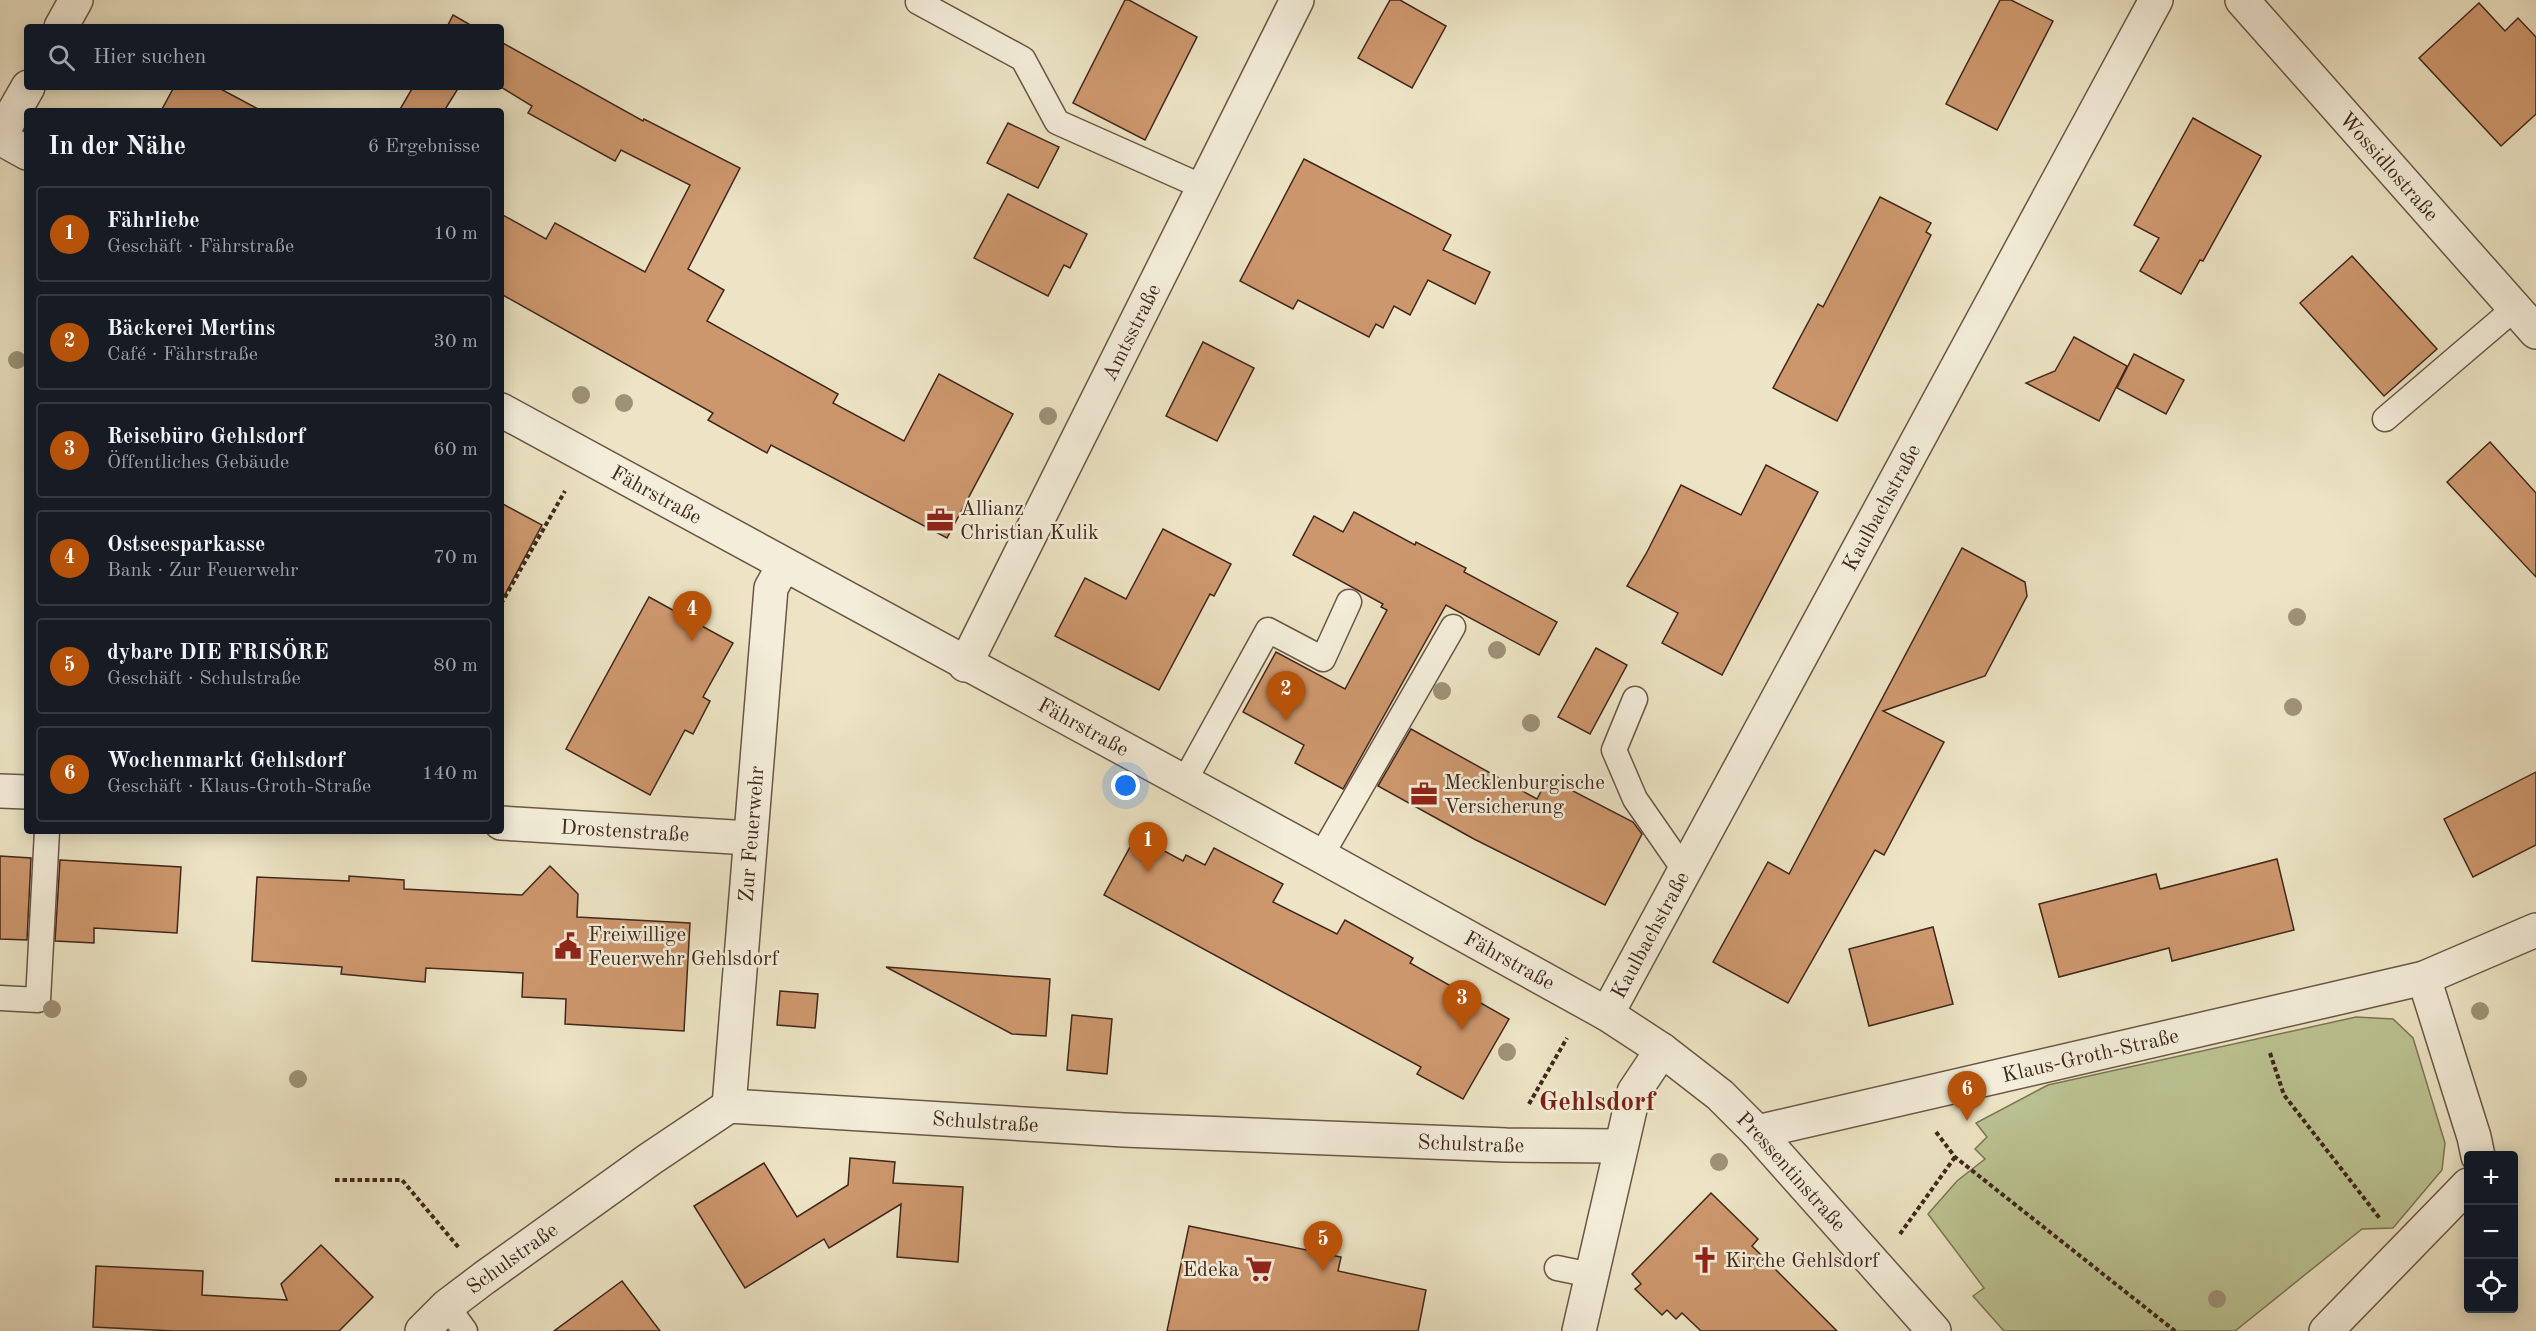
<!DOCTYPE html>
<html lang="de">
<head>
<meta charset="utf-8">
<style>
	:root { --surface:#171b24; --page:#20242c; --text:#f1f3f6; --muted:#9ea1a6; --line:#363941; --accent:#b45309 }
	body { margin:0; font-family:"Old Standard TT",serif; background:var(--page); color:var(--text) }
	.controls { position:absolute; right:18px; bottom:18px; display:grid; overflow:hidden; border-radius:6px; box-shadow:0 3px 15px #0003 }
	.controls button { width:54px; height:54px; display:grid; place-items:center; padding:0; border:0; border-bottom:2px solid var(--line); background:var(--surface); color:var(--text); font:30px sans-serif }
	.you { position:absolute; left:1126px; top:786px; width:21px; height:21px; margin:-15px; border:4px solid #fff; border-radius:50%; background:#1a73e8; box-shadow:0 0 0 9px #1a73e833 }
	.badge { display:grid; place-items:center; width:39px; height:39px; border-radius:50%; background:var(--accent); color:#fff; font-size:20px; font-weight:700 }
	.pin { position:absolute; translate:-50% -50px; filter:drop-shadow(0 2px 3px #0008) }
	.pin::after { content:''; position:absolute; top:32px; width:21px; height:18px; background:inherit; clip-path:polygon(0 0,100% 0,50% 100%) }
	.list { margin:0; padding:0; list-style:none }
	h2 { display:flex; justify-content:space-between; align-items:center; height:78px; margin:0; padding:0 24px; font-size:26px }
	h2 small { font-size:20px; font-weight:400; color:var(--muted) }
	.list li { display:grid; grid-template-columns:39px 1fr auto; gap:18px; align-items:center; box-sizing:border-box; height:96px; margin:0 12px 12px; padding:0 12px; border:2px solid var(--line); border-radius:6px }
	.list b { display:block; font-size:22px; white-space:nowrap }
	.list p { margin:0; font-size:20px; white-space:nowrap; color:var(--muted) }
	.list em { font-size:20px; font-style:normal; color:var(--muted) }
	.icon { flex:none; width:33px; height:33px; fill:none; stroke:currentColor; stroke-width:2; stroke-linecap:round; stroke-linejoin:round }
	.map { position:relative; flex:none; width:2536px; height:1331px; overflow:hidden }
	.search { position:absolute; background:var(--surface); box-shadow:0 3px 15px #0003; left:24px; top:24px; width:480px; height:66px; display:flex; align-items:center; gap:15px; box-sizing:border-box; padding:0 21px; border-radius:6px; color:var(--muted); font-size:22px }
	.panel { position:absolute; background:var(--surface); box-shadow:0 3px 15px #0003; left:24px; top:108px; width:480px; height:726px; border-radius:6px }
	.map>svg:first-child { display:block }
</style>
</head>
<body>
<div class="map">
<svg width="2536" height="1331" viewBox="0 0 2536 1331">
	<rect width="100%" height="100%" fill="#ece4c4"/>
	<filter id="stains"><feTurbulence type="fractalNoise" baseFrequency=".00333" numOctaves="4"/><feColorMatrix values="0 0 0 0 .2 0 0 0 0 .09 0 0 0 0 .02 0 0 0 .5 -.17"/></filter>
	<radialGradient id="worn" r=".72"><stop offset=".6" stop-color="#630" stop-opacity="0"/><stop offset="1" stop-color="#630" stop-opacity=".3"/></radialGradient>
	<path fill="#bbc392" stroke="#7e7557" stroke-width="1.5" d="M2356,1017L2393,1019L2413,1038L2445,1143L2442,1170L2393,1228L2362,1229L2235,1331H2004L1973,1296L1984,1288L1928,1214L1957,1181L1985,1159L1975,1149L1987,1137L1976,1123L2048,1085Z"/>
	<g fill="#cd976d" stroke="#40271c" stroke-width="1.5">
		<path d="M1125,0H1129L1197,37L1145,140L1073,103Z"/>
		<path d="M1390,0H1400L1446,26L1412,88L1358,58Z"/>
		<path d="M2000,0H2011L2053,21L1997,130L1946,104Z"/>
		<path d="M2479,3L2505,31L2518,18L2536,37V114L2501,146L2419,58Z"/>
		<path d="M453,15L474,27H447Z"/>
		<path d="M501,42L643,121L644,119L740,168L688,269L724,290L707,321L838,394L833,403L904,441L939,374L1013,414L947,538L771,445L767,453L708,420L713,413L501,294V214L546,239L555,223L645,272L690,185L621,150L615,161L528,113L532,106L501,87Z"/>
		<path d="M174,87H217L262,111H161Z"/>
		<path d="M413,87H459L444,111H399Z"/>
		<path d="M2193,118L2261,156L2203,261L2200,260L2181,294L2140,271L2159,238L2134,225Z"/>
		<path d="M1008,123L1059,147L1038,188L987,163Z"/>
		<path d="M1304,159L1451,235L1443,250L1490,272L1475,304L1428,280L1410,315L1394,306L1383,328L1376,324L1369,337L1298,300L1293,309L1240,281Z"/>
		<path d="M1008,194L1087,234L1070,268L1064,265L1048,296L974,258Z"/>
		<path d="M1880,197L1931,223L1926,232L1931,235L1837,421L1773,388L1818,304L1823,307Z"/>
		<path d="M2352,256L2437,349L2384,396L2300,303Z"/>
		<path d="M2074,337L2127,366L2099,421L2026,383L2055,371Z"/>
		<path d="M1203,342L1254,368L1217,441L1166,416Z"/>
		<path d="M2134,354L2184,380L2166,414L2117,388Z"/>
		<path d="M2490,442L2536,493V577L2447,482Z"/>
		<path d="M1766,465L1818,492L1722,675L1662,643L1678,613L1627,586L1646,554L1681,485L1741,515Z"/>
		<path d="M501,503L542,525L501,602Z"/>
		<path d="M1354,512L1415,545L1416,542L1466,568L1464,572L1557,622L1539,655L1446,605L1343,789L1295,763L1304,745L1243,712L1276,652L1345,689L1387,610L1381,607L1383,604L1293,555L1314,516L1343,532Z"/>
		<path d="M1163,529L1231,564L1214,596L1210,594L1159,690L1055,636L1085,578L1126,599Z"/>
		<path d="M1962,548L2025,582L2027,596L1985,676L1883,711L1944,742L1884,855L1875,850L1788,1003L1713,962L1768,862L1789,874Z"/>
		<path d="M649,597L733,643L703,697L710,701L693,734L685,730L650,795L566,749Z"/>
		<path d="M1596,648L1627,665L1590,734L1558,717Z"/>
		<path d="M1411,729L1537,799L1548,778L1633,822L1642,834L1605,905L1474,839L1378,786Z"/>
		<path d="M2536,772V845L2473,877L2444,819Z"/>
		<path d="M1136,836L1183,861L1186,855L1205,865L1214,848L1283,884L1273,902L1337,934L1345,920L1413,958L1410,963L1509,1019L1463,1099L1417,1074L1421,1067L1104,895Z"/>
		<path d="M0,856L31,858L27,940L0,939Z"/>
		<path d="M2277,859L2294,930L2172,961L2169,948L2059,977L2039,904L2156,874L2160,889Z"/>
		<path d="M60,860L181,867L177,933L94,928V943L55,941Z"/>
		<path d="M550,866L578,894L577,917L690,923L684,1031L565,1024L566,999L522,997L523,973L426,968L425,982L341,974L342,967L252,961L257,877L349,881V876L404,880V889L522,895Z"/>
		<path d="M1933,927L1953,1004L1869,1026L1849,949Z"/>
		<path d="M886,967L1050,979L1046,1036L1012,1034Z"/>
		<path d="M780,991L818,994L815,1028L777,1025Z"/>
		<path d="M1072,1015L1112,1019L1107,1074L1067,1070Z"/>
		<path d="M850,1158L895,1162L893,1183L963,1187L958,1262L897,1257L901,1204L829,1248L824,1239L745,1288L694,1206L764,1163L797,1217L848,1185Z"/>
		<path d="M1711,1193L1758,1239L1752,1246L1837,1331H1701L1682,1313L1676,1319L1667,1310L1662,1315L1635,1289L1641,1284L1632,1274Z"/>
		<path d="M1189,1226L1341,1257L1338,1271L1426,1290L1418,1331H1167Z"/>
		<path d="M321,1245L373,1297L339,1331H174L93,1327L96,1266L203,1271L202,1295L287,1300L281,1284Z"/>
		<path d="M622,1281L660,1331H554Z"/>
	</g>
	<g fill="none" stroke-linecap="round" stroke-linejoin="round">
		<defs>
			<g id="service">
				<path d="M918,2L1023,59L1057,122L1203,187"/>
				<path d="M2385,419L2515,308"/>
				<path d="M1635,699L1614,750L1635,799L1685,871"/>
				<path d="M1184,782L1268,630L1323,659L1349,602"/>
				<path d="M1321,856L1453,627"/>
				<path d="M0,998L38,1000L47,831"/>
				<path d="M1557,1268L1591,1275"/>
				<path d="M447,1306L465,1331"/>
			</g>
			<g id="minor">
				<path id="s1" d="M2242,0L2536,332"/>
				<path d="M61,27L76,0"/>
				<path d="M0,136L28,87"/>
				<path id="s2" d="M965,665L1297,0"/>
				<path d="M0,791L27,792"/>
				<path id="s3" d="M501,823L750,838"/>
				<path d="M2424,978L2474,1137L2478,1156"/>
				<path id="s4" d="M1607,1014L2156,0"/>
				<path id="s5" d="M729,1106L771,588L784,565"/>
				<path id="s6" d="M1757,1132L2424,978L2536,930"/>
				<path id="s7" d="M422,1331L447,1306L484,1278L650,1159L729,1106L1124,1130L1506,1145L1620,1146"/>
				<path d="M1579,1331L1634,1092L1662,1050"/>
				<path d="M2326,1331L2468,1185"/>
			</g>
			<g id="tertiary">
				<path d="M0,138L27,153"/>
				<path id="s8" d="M501,410L1321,856L1607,1014L1662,1050L1720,1095L1757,1132L1934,1331"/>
			</g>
		</defs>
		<use href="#service" stroke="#6b5646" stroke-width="27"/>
		<use href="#minor" stroke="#6b5646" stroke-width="36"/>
		<use href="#tertiary" stroke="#6b5646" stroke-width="36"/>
		<g stroke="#40271c" stroke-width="4" stroke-dasharray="4.5 3" stroke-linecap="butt">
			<path d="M501,604L565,491"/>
			<path d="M2270,1053L2284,1095L2381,1220"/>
			<path d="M1529,1104L1567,1038"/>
			<path d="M1936,1132L1955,1157L2175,1331"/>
			<path d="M335,1180H402L459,1248"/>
			<path d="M1900,1234L1955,1157"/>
		</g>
		<use href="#service" stroke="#f3edd9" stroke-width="24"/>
		<use href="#minor" stroke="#f3edd9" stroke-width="33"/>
		<use href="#tertiary" stroke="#f3edd9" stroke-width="33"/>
	</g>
	<g fill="#9e9278">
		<circle cx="17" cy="360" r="9"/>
		<circle cx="581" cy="395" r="9"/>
		<circle cx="624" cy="403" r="9"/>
		<circle cx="1048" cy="416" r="9"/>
		<circle cx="2297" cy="617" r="9"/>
		<circle cx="1497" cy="650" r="9"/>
		<circle cx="1442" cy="691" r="9"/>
		<circle cx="2293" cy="707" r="9"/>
		<circle cx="1531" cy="723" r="9"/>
		<circle cx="52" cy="1009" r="9"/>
		<circle cx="2480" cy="1011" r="9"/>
		<circle cx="1507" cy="1052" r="9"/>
		<circle cx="298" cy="1079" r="9"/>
		<circle cx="1719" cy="1162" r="9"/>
		<circle cx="2217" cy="1299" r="9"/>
	</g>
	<defs>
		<symbol id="office-bare" viewBox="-9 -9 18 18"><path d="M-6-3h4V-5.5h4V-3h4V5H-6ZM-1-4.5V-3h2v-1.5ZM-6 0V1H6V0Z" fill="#8f2418" stroke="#f3edd9" stroke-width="2.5" paint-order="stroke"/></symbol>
		<symbol id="civic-bare" viewBox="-9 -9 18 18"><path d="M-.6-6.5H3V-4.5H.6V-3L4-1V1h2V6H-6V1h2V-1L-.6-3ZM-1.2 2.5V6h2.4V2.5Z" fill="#8f2418" stroke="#f3edd9" stroke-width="2.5" paint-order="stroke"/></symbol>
		<symbol id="church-bare" viewBox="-9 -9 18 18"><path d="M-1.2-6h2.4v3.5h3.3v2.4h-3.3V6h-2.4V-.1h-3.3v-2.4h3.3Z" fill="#8f2418" stroke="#f3edd9" stroke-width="2.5" paint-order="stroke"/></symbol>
		<symbol id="supermarket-bare" viewBox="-9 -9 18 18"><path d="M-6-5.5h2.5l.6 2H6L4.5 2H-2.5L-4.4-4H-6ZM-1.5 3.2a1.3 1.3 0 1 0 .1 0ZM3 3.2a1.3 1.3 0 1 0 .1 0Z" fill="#8f2418" stroke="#f3edd9" stroke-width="2.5" paint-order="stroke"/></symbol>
	</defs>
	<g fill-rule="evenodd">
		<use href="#office-bare" x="921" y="501" width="38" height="38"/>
		<use href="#office-bare" x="1405" y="775" width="38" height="38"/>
		<use href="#civic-bare" x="549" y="927" width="38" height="38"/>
		<use href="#church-bare" x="1686" y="1241" width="38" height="38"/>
		<use href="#supermarket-bare" x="1240" y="1250" width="38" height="38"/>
	</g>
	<g text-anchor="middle" stroke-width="5" stroke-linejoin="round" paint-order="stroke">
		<g font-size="21" fill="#40271c" stroke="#f3edd9">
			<text dy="7" stroke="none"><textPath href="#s1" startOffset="222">Wossidlostraße</textPath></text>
			<text dy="7" stroke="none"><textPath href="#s2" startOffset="372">Amtsstraße</textPath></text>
			<text dy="7" stroke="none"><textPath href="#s8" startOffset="177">Fährstraße</textPath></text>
			<text dy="7" stroke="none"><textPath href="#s4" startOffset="576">Kaulbachstraße</textPath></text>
			<text dy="7" stroke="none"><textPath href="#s8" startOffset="663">Fährstraße</textPath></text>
			<text dy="7" stroke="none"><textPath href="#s3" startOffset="124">Drostenstraße</textPath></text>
			<text dy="7" stroke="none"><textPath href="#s5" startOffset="273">Zur Feuerwehr</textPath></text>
			<text dy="7" stroke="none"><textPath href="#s4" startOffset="90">Kaulbachstraße</textPath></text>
			<text dy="7" stroke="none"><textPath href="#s8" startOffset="1149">Fährstraße</textPath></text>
			<text dy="7" stroke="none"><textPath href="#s6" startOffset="342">Klaus-Groth-Straße</textPath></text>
			<text dy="7" stroke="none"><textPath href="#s7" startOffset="638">Schulstraße</textPath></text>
			<text dy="7" stroke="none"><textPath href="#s7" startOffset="1124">Schulstraße</textPath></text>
			<text dy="7" stroke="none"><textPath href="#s8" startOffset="1504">Pressentinstraße</textPath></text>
			<text dy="7" stroke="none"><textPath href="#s7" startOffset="116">Schulstraße</textPath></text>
		</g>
		<g font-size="21" fill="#40271c" stroke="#f3edd9" text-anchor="start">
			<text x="960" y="515">Allianz<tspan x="960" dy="24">Christian Kulik</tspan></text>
			<text x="1444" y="789">Mecklenburgische<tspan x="1444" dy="24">Versicherung</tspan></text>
			<text x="588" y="941">Freiwillige<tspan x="588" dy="24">Feuerwehr Gehlsdorf</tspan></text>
			<text x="1725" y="1267">Kirche Gehlsdorf</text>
			<text x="1239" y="1276" text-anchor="end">Edeka</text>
		</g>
		<g font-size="27" font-weight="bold" fill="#7a1f14" stroke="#f3edd9">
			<text x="1597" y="1110">Gehlsdorf</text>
		</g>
	</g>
	<rect width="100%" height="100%" filter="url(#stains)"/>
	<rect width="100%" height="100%" fill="url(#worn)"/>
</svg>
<div class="controls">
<button>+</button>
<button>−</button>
<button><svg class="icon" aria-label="locate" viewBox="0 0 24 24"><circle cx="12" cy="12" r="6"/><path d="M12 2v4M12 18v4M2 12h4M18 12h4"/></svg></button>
</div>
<div class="you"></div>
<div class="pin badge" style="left:1148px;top:872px">1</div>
<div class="pin badge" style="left:1286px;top:721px">2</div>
<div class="pin badge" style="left:1462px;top:1030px">3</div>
<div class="pin badge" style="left:692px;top:641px">4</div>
<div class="pin badge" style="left:1323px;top:1271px">5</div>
<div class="pin badge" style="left:1967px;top:1121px">6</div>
<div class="search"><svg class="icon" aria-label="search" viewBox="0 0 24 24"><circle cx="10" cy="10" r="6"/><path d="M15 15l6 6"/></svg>Hier suchen</div>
<section class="panel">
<h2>In der Nähe<small>6 Ergebnisse</small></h2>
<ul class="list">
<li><span class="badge">1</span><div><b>Fährliebe</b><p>Geschäft · Fährstraße</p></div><em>10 m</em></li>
<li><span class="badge">2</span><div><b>Bäckerei Mertins</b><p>Café · Fährstraße</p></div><em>30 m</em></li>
<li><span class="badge">3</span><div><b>Reisebüro Gehlsdorf</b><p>Öffentliches Gebäude</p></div><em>60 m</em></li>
<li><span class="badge">4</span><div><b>Ostseesparkasse</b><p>Bank · Zur Feuerwehr</p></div><em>70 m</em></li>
<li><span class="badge">5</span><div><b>dybare DIE FRISÖRE</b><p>Geschäft · Schulstraße</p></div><em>80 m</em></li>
<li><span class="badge">6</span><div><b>Wochenmarkt Gehlsdorf</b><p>Geschäft · Klaus-Groth-Straße</p></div><em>140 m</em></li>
</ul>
</section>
</div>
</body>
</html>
